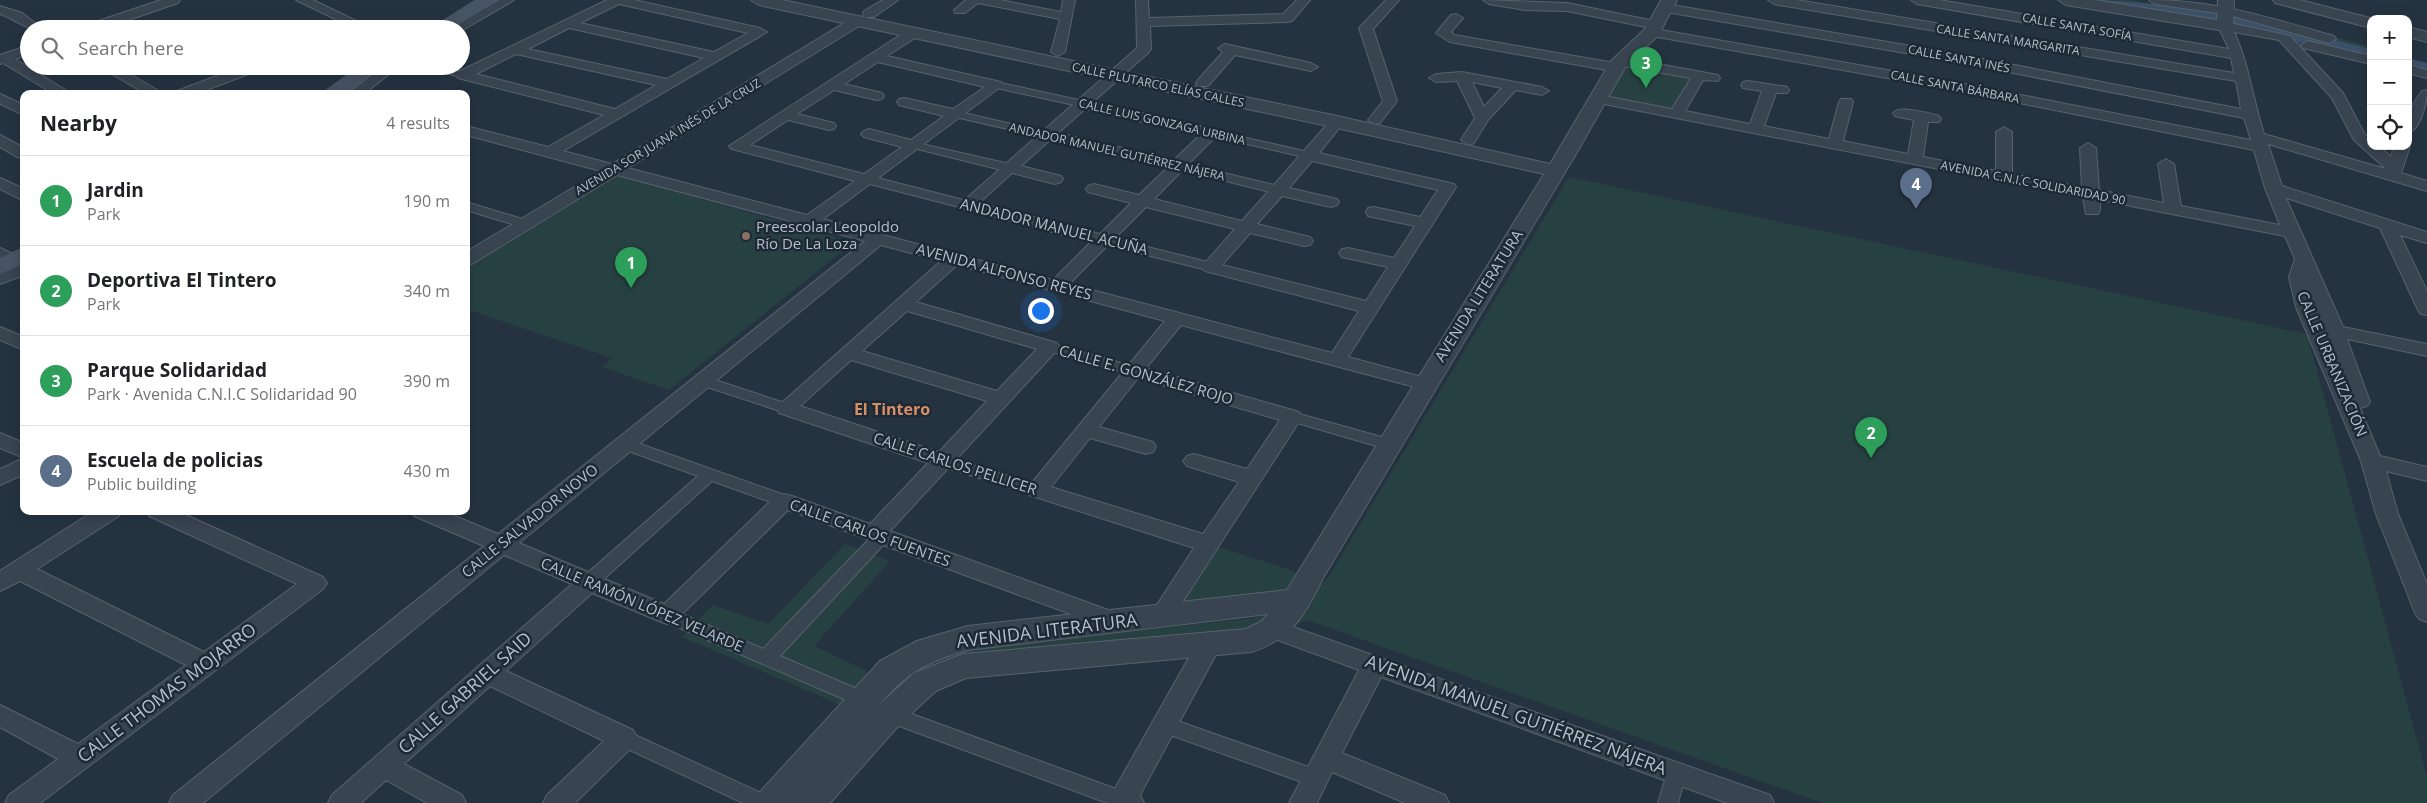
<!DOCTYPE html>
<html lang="en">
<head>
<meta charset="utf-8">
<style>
	:root { --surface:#fff; --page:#f2f2f2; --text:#202124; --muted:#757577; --line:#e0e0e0; --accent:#db2777 }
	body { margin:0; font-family:"Open Sans",sans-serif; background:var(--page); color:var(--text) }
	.controls { position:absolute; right:15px; top:15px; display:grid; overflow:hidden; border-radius:10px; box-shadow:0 2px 12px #0003 }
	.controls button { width:45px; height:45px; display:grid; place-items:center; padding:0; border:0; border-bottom:1px solid var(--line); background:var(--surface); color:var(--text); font:25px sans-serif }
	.you { position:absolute; left:1040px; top:310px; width:18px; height:18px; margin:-12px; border:4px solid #fff; border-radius:50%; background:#1a73e8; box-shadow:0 0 0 8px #1a73e833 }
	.badge { display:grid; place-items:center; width:32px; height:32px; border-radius:50%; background:var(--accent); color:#fff; font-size:16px; font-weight:700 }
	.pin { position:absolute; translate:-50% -41px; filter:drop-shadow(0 1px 2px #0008) }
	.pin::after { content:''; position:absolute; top:26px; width:18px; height:15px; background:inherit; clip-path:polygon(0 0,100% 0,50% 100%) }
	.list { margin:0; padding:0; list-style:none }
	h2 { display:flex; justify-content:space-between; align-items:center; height:65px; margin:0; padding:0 20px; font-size:21px }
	h2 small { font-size:16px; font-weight:400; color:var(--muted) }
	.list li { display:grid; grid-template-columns:32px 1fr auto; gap:15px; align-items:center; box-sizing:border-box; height:90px; padding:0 20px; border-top:1px solid var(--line) }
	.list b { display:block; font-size:19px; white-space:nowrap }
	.list p { margin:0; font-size:16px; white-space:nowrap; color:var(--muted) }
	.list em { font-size:16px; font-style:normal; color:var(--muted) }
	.icon { flex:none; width:28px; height:28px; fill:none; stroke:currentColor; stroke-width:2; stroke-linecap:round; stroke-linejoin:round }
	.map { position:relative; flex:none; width:2427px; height:803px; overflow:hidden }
	.search { position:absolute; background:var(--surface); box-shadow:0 2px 12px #0003; left:20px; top:20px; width:450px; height:55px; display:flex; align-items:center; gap:12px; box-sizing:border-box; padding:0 18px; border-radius:28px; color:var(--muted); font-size:19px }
	.panel { position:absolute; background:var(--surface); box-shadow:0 2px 12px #0003; left:20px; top:90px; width:450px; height:425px; border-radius:10px }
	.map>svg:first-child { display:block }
</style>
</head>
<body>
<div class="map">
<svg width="2427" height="803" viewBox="0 0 2427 803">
	<rect width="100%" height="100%" fill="#253341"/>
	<g fill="#274042">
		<path d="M2060,0H2132L2267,20L2371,46V62L2285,39Z"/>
		<path d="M1622,63L1691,77L1672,114L1600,99Z"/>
		<path d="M616,175L854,242L669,390L602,367L612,358L466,309V267Z"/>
		<path d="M1569,177L2307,334L2427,777V803H1822L1307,620L1267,635L939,669L880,725L852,710L682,637L713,605L768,624L845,544L890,561L814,646L886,680L938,653L1254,618L1275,613L1318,587L1328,578Z"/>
		<path d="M1216,546L1297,572L1290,586L1283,592L1174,609Z"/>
	</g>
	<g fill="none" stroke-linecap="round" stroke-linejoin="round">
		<g fill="#3b516a" fill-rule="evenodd">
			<path d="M2083,0C2180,0 2277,25 2371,49V61L2272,36L2093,6L2086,4Z"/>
			<path d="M2408,58L2427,63V75L2408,70Z"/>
		</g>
		<defs>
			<g id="pedestrian">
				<path d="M424,66H442L468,75L463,78Z"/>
				<path d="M996,82L1083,101L1088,104L1083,107L992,87V83Z"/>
				<path d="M955,111L1051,133L1053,135L1047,138L951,116L949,114Z"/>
				<path d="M1211,130L1308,152L1314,155L1308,158L1207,135L1205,133Z"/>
				<path d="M913,142L1014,165L1016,168L1010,172L909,147L907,145Z"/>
				<path d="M1178,162L1282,187L1284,190L1278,194L1174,168V164Z"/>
				<path d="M866,175L971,202L973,205L967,209L862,182L860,179Z"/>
				<path d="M466,202L529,221L531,224L525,228L466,210Z"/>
				<path d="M1103,236L1216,264L1218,267L1211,271L1098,243L1097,240Z"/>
				<path d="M0,248L19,257L21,260L14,264L0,257Z"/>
				<path d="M1050,343L1139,368L1141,371L1134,375L1045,350L1043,347Z"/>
				<path d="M703,376L791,405L794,408L786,413L698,384L696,381Z"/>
				<path d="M1292,412L1396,441L1398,445L1396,449L1390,450L1287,420L1284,417Z"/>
				<path d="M626,439L790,497L792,501L790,505L784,507L712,481L595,587L589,588L583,587L580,582L583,577L698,476L620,448L618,444L620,440Z"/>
				<path d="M943,456L1043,486L1045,490L1043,494L1037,496L937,465L935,461L937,457Z"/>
				<path d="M881,531L887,533L889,537L887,541L780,656L869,694L872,699L869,704L862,707L855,704L661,620L658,615L661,610L667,608L673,610L763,649L875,533Z"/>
				<path d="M890,706L1130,794L1133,800L1132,803H1107L883,720L880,714L883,708Z"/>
				<path d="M1166,717L1323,772L1326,778L1323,784L1316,787L1159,731L1156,725L1159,719Z"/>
				<path d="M624,730L770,797L773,803H743L617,744L614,738L617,732Z"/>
				<path d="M1676,765L1683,767L1686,773L1678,803H1658L1669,767Z"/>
			</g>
			<g id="minor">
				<path d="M161,0H180L178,3L102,29H82L83,26Z"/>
				<path d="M296,0H313L373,29H356Z"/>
				<path d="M499,0H514L461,31V29H450Z"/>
				<path d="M607,0H634L760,28L767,32L563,151L612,164L854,17H864L866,20L864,23L628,168L807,215L855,181L732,149L729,146L908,30H918L920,33L918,36L887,56L1001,82L1003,85L823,219L1053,280L1091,242L961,208L959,205L1137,48L1136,0H1148L1149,18L1283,14L1297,0H1310L1292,21L1287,22L1150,26L1151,49L1149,52L1093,102L1216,130L1219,133L1216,136L1154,199L1242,221L1332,119L1337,118L1344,122L1319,153L1454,184L1456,187L1348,357L1433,380L1436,384L1433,388L1426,390L1181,325L1146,368L1299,412L1302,417L1169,623L1161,626L1153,623L1149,617L1194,548L1029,495L1026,490L1165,321L957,265L916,302L1057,343L1060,347L890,531L1122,615L1126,621L1122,627L1114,630L1106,627L788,510L675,621L667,624L659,621L592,593L506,671L633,730L637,738L633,746L575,803H543L547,795L604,741L490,686L404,764L462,795L466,803H427L386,780L361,803H328L332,795L572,584L504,555L203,803H169L173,795L484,546L414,516L411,511H443L498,534L865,241L617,175L472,264L466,265V252L601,171L466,135V126L548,147L604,115L458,78L456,75L458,72ZM619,4L748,33L714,52L580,23ZM569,28L704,58L667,79L528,49ZM516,54L656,85L615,109L476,74ZM878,62L985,87L953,109L904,98L899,99L897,102L899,105L944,116L911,140L869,129L864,131L861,134L864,137L902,147L864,174L750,145L788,120L829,130L834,129L836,126L834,123L797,114L834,90L877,100L882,99L884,96L882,93L844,84ZM1085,109L1200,135L1174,160L1058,133ZM1050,140L1167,168L1139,195L1094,184L1088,186L1086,189L1088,192L1131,203L1100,234L979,203L1012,173L1055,184L1061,182L1063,179L1061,176L1021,166ZM1312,161L1438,190L1420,217L1374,207L1368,208L1366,212L1368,216L1415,226L1394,258L1348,248L1342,249L1339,253L1342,257L1388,267L1366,301L1222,265L1250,233L1304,246L1310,245L1313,241L1310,237L1257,224L1282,196L1331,207L1337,205L1339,202L1337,199L1289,188ZM1146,207L1235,229L1205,263L1202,267L1205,271L1359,311L1332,353L1069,284ZM881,245L941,261L776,408L779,413L928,463L870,524L792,496L784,494L776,496L664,604L519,543ZM907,311L1037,349L997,391L862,351ZM851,360L987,401L939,452L800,406ZM1138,378L1280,420L1247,469L1194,454L1187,456L1183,461L1187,466L1239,482L1203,534L1051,487L1090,438L1146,454L1153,452L1156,447L1153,442L1099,427Z"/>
				<path d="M883,0H898L874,17H864L863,14L864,11Z"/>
				<path d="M966,0H1000L1061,12L1063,0H1075L1065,52L1058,56L1051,52L1060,19L978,3L965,13H955L954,10Z"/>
				<path d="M1386,0H1399L1373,29L1397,101L1380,123L1375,124L1368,120L1383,101L1359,28Z"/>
				<path d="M1483,0L1567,3L1659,22L1661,25L1655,29L1949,81L2251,140L2244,118L1952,61L1666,12L1660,8L1666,4L1952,53L2241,109L2236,81L1774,4L1768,0H1797L2234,73L2231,58L1917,4L1911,0H1939L2229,49L2218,26L2225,22L2290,36L2343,93L2365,135L2371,139V146H2379L2391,157L2394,146H2408V144L2410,146L2401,173L2427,181V191L2268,144L2282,186L2427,232V243L2400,235L2427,291V315L2421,314L2418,310L2380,228L2286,198L2343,327L2427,344V356L2347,339L2370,402L2367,406L2360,408L2380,456L2427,467V481L2386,471L2398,514L2427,584V622L2419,619L2415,613L2376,514L2361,461L2296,307L2289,277L2295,259L2285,236L2100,200V210L2098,214H2086L2083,197L1599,103L1592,99L1594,96L1599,95L1672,109L1691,78L1622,66L1624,68L1622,71L1617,72L1450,42L1436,33L1451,15L1456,14L1463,18L1451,32L1454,35L1615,63L1613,61L1615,58L1620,57L1718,75L1720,78L1718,81L1703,80L1685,111L1750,124L1762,91L1743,88L1741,85L1743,82L1748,81L1787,87L1789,90L1787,93H1776L1764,126L1829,139L1839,102L1841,99H1851L1853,102L1843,141L1908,154L1914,120L1895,116L1893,113C1899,105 1929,113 1939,116L1941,119L1939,122H1928L1923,157L1996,171V132L2004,127L2012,132V174L2082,187L2080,148L2088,143L2096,148L2099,190L2164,203L2158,164L2166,159L2174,164L2181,206L2280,225L2265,188L2254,150L1949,89L1652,36L1645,32L1651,28L1567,11L1525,10L1489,4ZM2234,32L2279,40L2332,98L2354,140L2386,169L2264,134C2253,100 2249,64 2234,32Z"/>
				<path d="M2149,0C2216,0 2270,18 2334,36L2336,39L2329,43L2225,14L2155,4Z"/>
				<path d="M0,6L22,13L43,29C22,29 20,21 0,14Z"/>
				<path d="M2308,41L2371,56V64L2303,48L2301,45Z"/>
				<path d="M1225,44L1311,63L1318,67L1311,71L1235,55L1208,86H1198L1196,83L1198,80L1223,52L1218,48Z"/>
				<path d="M29,45V54L15,59L72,94H54L3,63L0,64V55Z"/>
				<path d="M2408,65L2427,70V78L2408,73Z"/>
				<path d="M98,66H116L164,94H146Z"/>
				<path d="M243,66H264L262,69L196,94H175L177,91Z"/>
				<path d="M383,66H399L364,94H348Z"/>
				<path d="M1462,72L1542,87L1549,91L1542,95L1516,90L1488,120L1474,143L1469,145L1461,140L1475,118L1457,81L1436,82L1429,78L1436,74ZM1472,82L1502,88L1484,107Z"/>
				<path d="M2427,90C2427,101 2421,130 2408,133V112L2422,91Z"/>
				<path d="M0,94L24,105V115L0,104Z"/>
				<path d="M0,135L24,148V158L17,157L0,147Z"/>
				<path d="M0,178L24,189V201L0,189Z"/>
				<path d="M24,263V275L0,284V272Z"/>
				<path d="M0,327L24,337V350L0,340Z"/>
				<path d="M0,433L24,443V458L0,448Z"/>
				<path d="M24,458V474L0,485V469Z"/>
				<path d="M94,511H122L119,516L37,569L204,652L297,584L149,516L146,511H177L323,577L327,583L323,589L40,803H5L9,795L58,759L0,727V705L78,744L186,665L20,581L0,591V571Z"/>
				<path d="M1273,620L1770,795L1774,803H1727L1381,677L1342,753L1445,795L1449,803H1405L1332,772L1317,803H1289L1359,670L1264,635L1261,629L1264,623Z"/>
				<path d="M1209,636L1218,638L1221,645L1140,795L1144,803H1111L1109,800L1113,792L1200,638Z"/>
			</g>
			<g id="tertiary">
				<path d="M751,0H782L1337,116L1550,164L1611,61L1645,29L1661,0H1677L1658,36L1627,64L1576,154L1323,578C1305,615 1292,639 1251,652L966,678L936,691L901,723L830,803H754L759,793L880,661L917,641L968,626L1287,590L1544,174L1337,128L759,5ZM1268,614L1262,621L1246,629L963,654L914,673L880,704C909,671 926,662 968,650Z"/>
				<path d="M2058,0H2095L2217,20L2218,0H2234L2233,26L2231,29L2225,31L2066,5Z"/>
				<path d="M2273,0H2300L2374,19H2371V28L2275,3Z"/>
				<path d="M2408,27L2427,32V42L2408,37Z"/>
			</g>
			<g id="secondary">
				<path d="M476,0H497L452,29H430Z"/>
				<path d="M360,66H382L345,94H321Z"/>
				<path d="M24,248V264L0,274V258Z"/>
			</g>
		</defs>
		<use href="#pedestrian" stroke="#57626e" stroke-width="2"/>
		<use href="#minor" stroke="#57626e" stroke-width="2"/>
		<use href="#tertiary" stroke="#57626e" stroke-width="2"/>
		<use href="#secondary" stroke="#57626e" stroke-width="1"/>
		<use href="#pedestrian" fill="#394451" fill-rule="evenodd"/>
		<use href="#minor" fill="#394451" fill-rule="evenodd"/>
		<use href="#tertiary" fill="#394451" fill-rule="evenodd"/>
		<use href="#secondary" fill="#475464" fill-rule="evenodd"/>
	</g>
	<circle fill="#8d6e63" stroke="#1e2936" stroke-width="2" cx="746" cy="236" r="5"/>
	<g text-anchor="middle" stroke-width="5" stroke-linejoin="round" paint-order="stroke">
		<g font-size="12" fill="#b6bfcb" stroke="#1e2936">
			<text transform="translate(2077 27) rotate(10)" y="4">CALLE SANTA SOFÍA</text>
			<text transform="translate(2008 40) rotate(9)" y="4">CALLE SANTA MARGARITA</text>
			<text transform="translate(1959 59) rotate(11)" y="4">CALLE SANTA INÉS</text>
			<text transform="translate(1158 85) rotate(12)" y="4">CALLE PLUTARCO ELÍAS CALLES</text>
			<text transform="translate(1955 87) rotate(11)" y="4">CALLE SANTA BÁRBARA</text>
			<text transform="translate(1162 122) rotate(13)" y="4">CALLE LUIS GONZAGA URBINA</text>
			<text transform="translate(668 137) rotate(-31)" y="4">AVENIDA SOR JUANA INÉS DE LA CRUZ</text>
			<text transform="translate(1117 152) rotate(13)" y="4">ANDADOR MANUEL GUTIÉRREZ NÁJERA</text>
			<text transform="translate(2033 183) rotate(11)" y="4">AVENIDA C.N.I.C SOLIDARIDAD 90</text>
		</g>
		<g font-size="15" fill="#b6bfcb" stroke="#1e2936" text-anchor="start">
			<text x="756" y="232">Preescolar Leopoldo<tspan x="756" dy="17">Río De La Loza</tspan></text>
		</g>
		<g font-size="15" fill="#b6bfcb" stroke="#1e2936">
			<text transform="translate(1054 227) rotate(14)" y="5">ANDADOR MANUEL ACUÑA</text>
			<text transform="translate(1004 272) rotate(15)" y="5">AVENIDA ALFONSO REYES</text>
			<text transform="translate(1479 296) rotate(-58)" y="5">AVENIDA LITERATURA</text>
			<text transform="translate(2332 364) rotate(67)" y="5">CALLE URBANIZACIÓN</text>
			<text transform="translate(1146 375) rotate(16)" y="5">CALLE E. GONZÁLEZ ROJO</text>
			<text transform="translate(955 464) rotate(18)" y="5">CALLE CARLOS PELLICER</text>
			<text transform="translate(530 521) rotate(-39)" y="5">CALLE SALVADOR NOVO</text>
			<text transform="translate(870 533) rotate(20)" y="5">CALLE CARLOS FUENTES</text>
			<text transform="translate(642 605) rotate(23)" y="5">CALLE RAMÓN LÓPEZ VELARDE</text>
		</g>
		<g font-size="16" font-weight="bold" fill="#d78f65" stroke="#1e2936">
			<text x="892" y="415">El Tintero</text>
		</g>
		<g font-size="18" fill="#b6bfcb" stroke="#1e2936">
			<text transform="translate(1047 631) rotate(-7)" y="6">AVENIDA LITERATURA</text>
			<text transform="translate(167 693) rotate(-37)" y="6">CALLE THOMAS MOJARRO</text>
			<text transform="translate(465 693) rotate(-42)" y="6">CALLE GABRIEL SAID</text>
			<text transform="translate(1516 715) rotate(20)" y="6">AVENIDA MANUEL GUTIÉRREZ NÁJERA</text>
		</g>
	</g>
</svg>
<div class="controls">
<button>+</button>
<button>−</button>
<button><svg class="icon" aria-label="locate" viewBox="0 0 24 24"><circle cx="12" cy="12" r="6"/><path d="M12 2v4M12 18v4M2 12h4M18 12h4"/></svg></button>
</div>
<div class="you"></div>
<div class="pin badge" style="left:631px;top:288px;background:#2e9e5b">1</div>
<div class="pin badge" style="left:1871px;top:458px;background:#2e9e5b">2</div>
<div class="pin badge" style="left:1646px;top:88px;background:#2e9e5b">3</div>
<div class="pin badge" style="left:1916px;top:209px;background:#5c6f8a">4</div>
<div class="search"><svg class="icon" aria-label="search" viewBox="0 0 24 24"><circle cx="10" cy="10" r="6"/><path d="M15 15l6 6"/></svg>Search here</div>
<section class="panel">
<h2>Nearby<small>4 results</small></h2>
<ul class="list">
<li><span class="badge" style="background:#2e9e5b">1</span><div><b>Jardin</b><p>Park</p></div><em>190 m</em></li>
<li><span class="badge" style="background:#2e9e5b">2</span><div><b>Deportiva El Tintero</b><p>Park</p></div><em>340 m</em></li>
<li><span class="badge" style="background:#2e9e5b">3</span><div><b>Parque Solidaridad</b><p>Park · Avenida C.N.I.C Solidaridad 90</p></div><em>390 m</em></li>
<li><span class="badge" style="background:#5c6f8a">4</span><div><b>Escuela de policias</b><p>Public building</p></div><em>430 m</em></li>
</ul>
</section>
</div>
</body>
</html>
